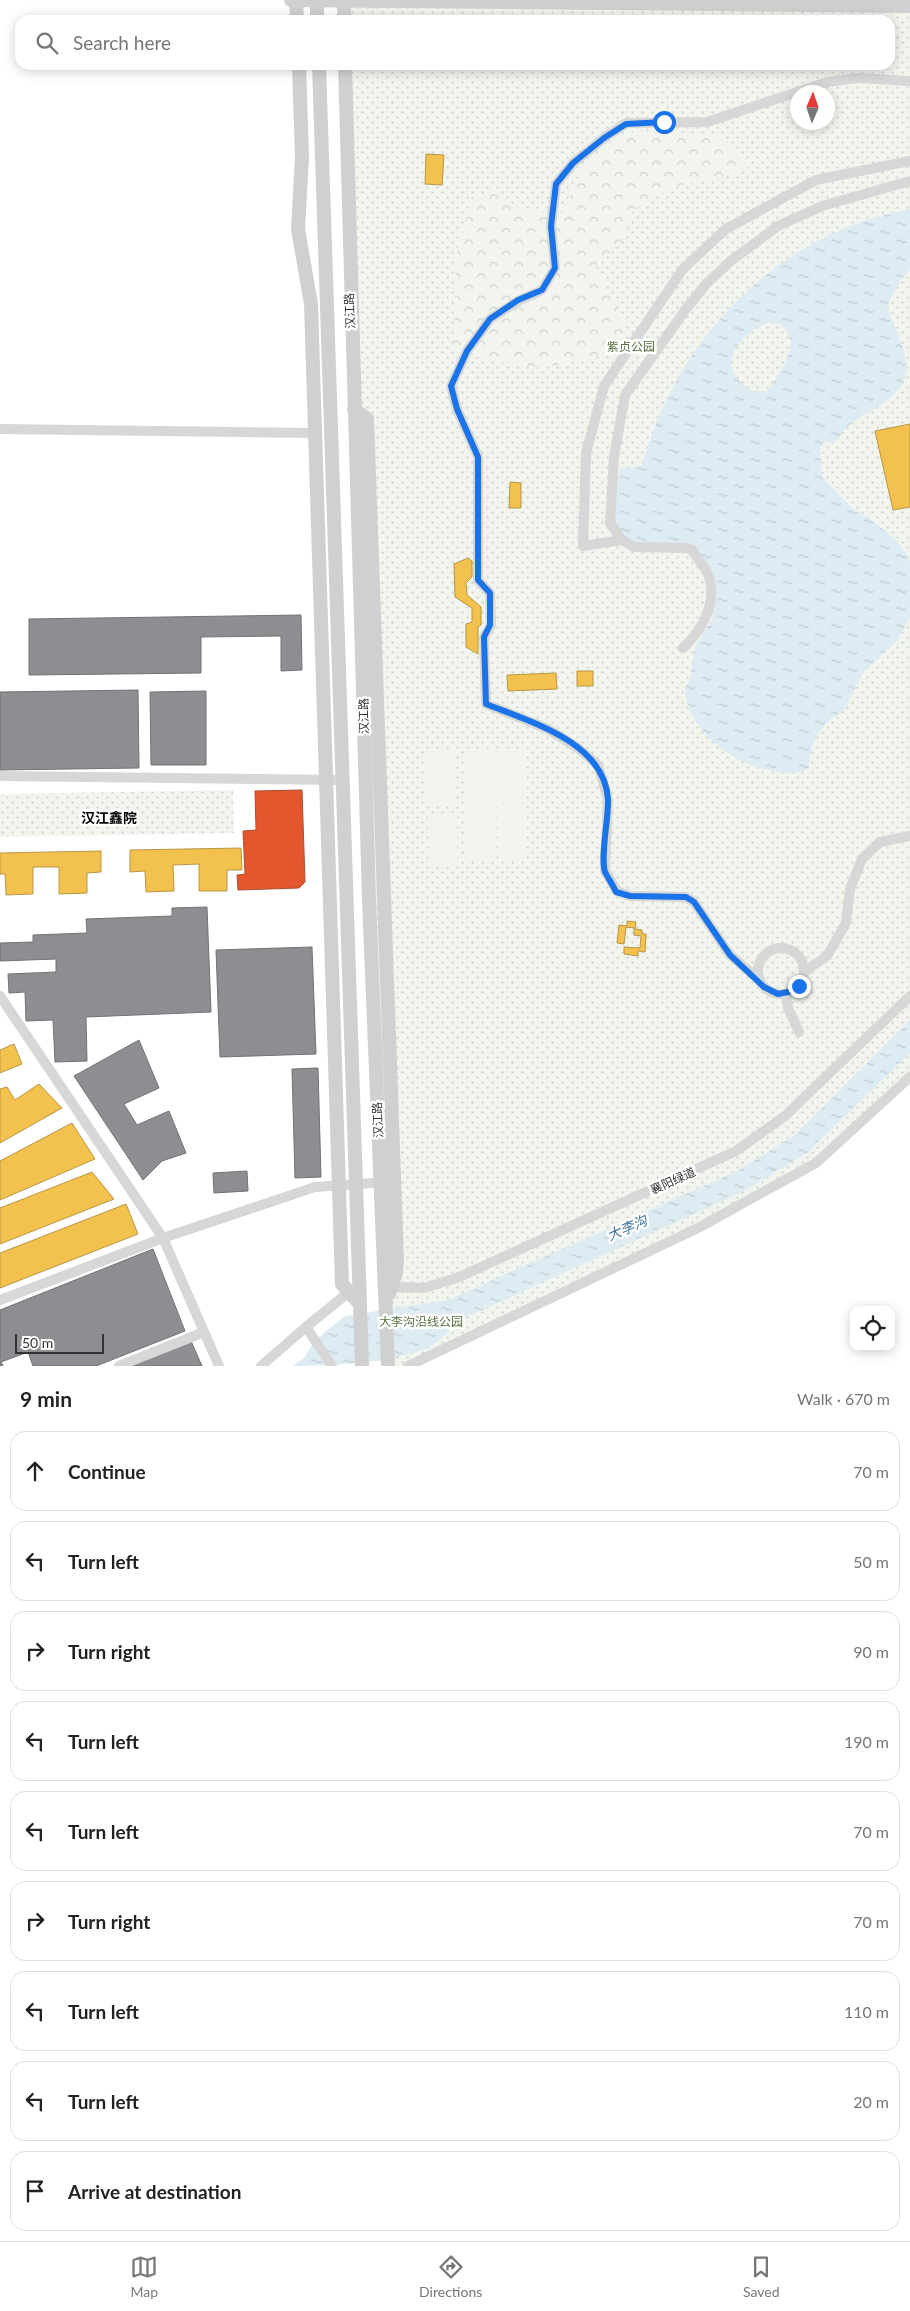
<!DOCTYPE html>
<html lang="en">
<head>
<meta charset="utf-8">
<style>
	:root { --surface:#fff; --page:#f2f2f2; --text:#222; --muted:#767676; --line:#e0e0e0; --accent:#7a7a7a }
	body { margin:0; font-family:Lato,"Noto Sans SC",sans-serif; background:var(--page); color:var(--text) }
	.controls { position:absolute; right:15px; bottom:15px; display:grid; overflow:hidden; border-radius:10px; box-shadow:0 2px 12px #0003 }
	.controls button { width:45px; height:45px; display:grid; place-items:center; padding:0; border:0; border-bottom:1px solid var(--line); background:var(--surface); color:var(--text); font:25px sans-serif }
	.compass { position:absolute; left:790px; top:85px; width:45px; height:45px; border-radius:50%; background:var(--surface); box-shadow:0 2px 12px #0003; rotate:2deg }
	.scale { position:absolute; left:15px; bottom:12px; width:89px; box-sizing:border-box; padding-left:5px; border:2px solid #333; border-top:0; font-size:14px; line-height:18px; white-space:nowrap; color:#333; -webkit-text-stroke:4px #fff; paint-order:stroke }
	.stop { position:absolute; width:15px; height:15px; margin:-11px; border:4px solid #1a73e8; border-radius:50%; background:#fff }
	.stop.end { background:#1a73e8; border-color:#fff; box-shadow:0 1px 5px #0008 }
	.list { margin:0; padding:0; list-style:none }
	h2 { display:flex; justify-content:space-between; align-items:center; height:65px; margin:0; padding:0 20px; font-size:21px }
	h2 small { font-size:16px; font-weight:400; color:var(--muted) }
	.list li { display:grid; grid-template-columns:32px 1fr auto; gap:15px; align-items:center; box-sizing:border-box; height:80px; margin:0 10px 10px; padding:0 10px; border:1px solid var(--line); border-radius:15px }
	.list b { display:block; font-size:19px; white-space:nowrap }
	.list em { font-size:16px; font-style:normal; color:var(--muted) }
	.icon { flex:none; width:28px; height:28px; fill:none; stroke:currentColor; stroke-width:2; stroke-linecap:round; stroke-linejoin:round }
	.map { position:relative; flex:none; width:910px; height:1366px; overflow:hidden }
	.search { position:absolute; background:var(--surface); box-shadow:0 2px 12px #0003; left:15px; right:15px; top:15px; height:55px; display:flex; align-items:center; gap:12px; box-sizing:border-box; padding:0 18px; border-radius:15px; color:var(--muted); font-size:19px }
	.sheet { height:875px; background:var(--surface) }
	nav { display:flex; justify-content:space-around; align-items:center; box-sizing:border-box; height:70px; border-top:1px solid var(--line); background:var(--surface); font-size:14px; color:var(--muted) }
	nav a { display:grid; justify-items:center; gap:2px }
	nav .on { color:var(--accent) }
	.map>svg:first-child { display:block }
</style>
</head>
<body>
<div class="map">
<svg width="910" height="1366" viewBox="0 0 910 1366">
	<defs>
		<pattern id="grass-dots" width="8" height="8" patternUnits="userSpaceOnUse" patternTransform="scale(1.25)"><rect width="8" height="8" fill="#f1f5ed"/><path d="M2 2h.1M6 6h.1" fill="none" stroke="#cfd2cc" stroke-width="1.8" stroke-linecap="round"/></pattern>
		<pattern id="forest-crowns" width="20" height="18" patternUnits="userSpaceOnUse" patternTransform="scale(1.25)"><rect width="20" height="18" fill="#f1f5ed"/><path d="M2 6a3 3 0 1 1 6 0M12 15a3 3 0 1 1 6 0" fill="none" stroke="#cfd2cc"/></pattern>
		<pattern id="water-ripples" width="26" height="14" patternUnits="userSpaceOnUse" patternTransform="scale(1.25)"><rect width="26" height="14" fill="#ddebf3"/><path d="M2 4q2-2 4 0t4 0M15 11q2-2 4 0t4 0" fill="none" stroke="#becad1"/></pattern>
	</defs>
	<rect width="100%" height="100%" fill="#fff"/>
	<g fill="url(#grass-dots)" fill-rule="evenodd">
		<path d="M344,0L910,12V1077L816,1163L698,1228L408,1366H388L345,65H890V20H344ZM798,92H828V122H798Z"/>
		<path d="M233,790L234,833L0,837V794Z"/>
	</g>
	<path fill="url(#forest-crowns)" d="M647,129L724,137L748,168L723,177L675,186L633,210L622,241L596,266L627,330L600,356L542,368L498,362L453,350L456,255L471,197L493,191L524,211L562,214L576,181L600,141Z"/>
	<g fill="#f1f5ed">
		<path d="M524,749L525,803H496L495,750Z"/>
		<path d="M493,750L494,803L465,804L464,751Z"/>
		<path d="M455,751L456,804L427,805L426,752Z"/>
		<path d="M525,805L526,859H498L497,806Z"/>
		<path d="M494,806L495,859L467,860L465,807Z"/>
		<path d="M457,813L458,867H429L428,814Z"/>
	</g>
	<g fill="url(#water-ripples)" fill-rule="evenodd">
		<path d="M910,209V270L900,281L887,306C893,324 903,343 906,361C910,399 871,407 848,426C843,431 838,438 833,444L824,441L820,449L822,477L852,508L876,523L896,540L906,553L910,562V617L897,641L864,671L845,709L826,723L819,732L812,746L808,769C800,773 791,773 782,772C741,770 686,733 685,688L690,680L695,647L712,619L716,597L694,548L634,545C630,539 617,527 615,524C610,515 619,481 620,469L642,466C676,339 777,233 910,209ZM770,322L782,325C786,330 790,336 791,343C791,355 775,384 766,392C761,391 754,392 750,390C745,388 739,381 736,376C720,354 750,328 770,322Z"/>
		<path d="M910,1020V1053L808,1152L746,1190L458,1321C451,1329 442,1340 433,1345C399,1363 332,1366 293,1366L305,1357L314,1341L345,1316L448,1300L737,1171L795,1135Z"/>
	</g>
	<g fill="#f2c14e" stroke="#b99646">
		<path d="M426,154L444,155L442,185L425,184Z"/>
		<path d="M910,424V507L893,510L875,431Z"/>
		<path d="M510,482L521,483V508H509Z"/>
		<path d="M468,558L472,561V577L466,583L467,595L481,607V625L478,627V654L466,647V624L472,622V608L455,597L454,564Z"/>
		<rect x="577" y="671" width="16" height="15"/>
		<path d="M556,673L557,689L508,691L507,675Z"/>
		<path d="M241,848L242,870H227V891H199V864L173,865L174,891L146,892L145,871L130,872V850Z"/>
		<path d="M101,851V872L87,873V893L59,894V867H33V894L6,895L5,874H0V853Z"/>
		<path d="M627,921L636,922L635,929L642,930V934H646L645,952L638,951V956L624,954V947L640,948L641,936L634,935V928L626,927L624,944L617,943L619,925L627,926Z"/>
		<path d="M14,1044L22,1064L0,1073V1050Z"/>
		<path d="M39,1084L62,1108L0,1143V1089L7,1087L15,1100Z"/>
		<path d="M72,1123L95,1159L0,1200V1161Z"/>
		<path d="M92,1172L114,1199L0,1244V1208Z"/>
		<path d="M126,1204L138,1234L0,1288V1253Z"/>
	</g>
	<path fill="#e4572e" stroke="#af4c30" d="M302,790L305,882L299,888L238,890L237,875L245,874L243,831L256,830L255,791Z"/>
	<g fill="#8d8d92" stroke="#727276">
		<path d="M301,615L302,670L281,671V636L201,637V673L29,675V619Z"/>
		<path d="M138,690L139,768L0,770V692Z"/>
		<path d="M206,691V765H151L150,692Z"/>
		<path d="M207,907L211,1012L86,1017L87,1061L55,1062L53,1020L26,1021L25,992L9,993L8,974L56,972V959L0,961V943L33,942V935L87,933L86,919L172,916V908Z"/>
		<path d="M312,947L316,1054L220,1057L216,950Z"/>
		<path d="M139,1040L159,1088L124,1104L137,1125L169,1111L186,1153L162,1161L143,1180L74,1076Z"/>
		<path d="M318,1068L321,1177L295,1178L292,1069Z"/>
		<path d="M247,1171L248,1191L214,1193L213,1173Z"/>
		<path d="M153,1249L185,1331L96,1366H33L28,1352L1,1362L3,1366H0V1310Z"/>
		<path d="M191,1341L202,1366H132Z"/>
	</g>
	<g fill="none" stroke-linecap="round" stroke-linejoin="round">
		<g stroke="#d7d7d7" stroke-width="10">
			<path d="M0,429L315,433"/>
			<path d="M622,540L583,546L586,453L604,386L683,269L726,229L816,180L910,161"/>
			<path d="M683,648C702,630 717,604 709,577C706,568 697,558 692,550L687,548L634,547L622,540L610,523L614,457L625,395L686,309L707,283L732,260L778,226L822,206L910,181"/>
			<path d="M0,776L344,780"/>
			<circle cx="781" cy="971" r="23"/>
			<path d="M804,972L827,956L846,923L850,889L862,859L880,842L910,836"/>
			<path d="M760,980L730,955L694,902L686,897L630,896L617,891L605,871L608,799L598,765L578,748L548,729L486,704L484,637L491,625L490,593L478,580V457L457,409L451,386L467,351L490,319L518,301L542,290L555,268L551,226L556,184L573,163L604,138L626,123L707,122L827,82L858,78L910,81"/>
			<path d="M786,994L788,1008L799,1032"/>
			<path d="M0,996L163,1238L219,1366"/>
			<path d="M392,1287L424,1288L457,1278L736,1151L785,1116L910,996"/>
			<path d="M0,1300L163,1238L315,1187L387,1182"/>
			<path d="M306,1327L349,1292"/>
			<path d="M119,1366L204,1332"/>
			<path d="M261,1366L306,1327L332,1366"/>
			<path d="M408,1366L698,1228L816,1163L910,1077"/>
		</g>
		<g stroke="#d0d0d0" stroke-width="14">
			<path d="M291,0L910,6"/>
			<path d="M296,0L297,20"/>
			<path d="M317,0V20"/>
			<path d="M344,20V0"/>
			<path d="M299,65L302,157L298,229L311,304L342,1284L359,1303"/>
			<path d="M319,65L362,1366"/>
			<path d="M345,65L369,900L388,1366"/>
			<path d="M354,409L367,419L397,1261L396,1273L389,1294"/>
		</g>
	</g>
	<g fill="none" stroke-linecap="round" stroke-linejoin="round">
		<path stroke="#1a73e8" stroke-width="6" d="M664,122L626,124L604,138L573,163L556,184L551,226L555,268L542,290L518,300L490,319L467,351L451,386L457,409L478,457V580L490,593V625L484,637L486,704C531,722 604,742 608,799C609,817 600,856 605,872C608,878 613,885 616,892L630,896L686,897L694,902L730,955L764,987L778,994L793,991L799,986"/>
	</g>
	<g text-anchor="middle" stroke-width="5" stroke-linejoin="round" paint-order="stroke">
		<g font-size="12" fill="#333" stroke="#fff">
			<text transform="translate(350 311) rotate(-92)" y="4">汉江路</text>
			<text transform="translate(364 716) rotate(-91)" y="4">汉江路</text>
			<text transform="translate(378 1120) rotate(-92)" y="4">汉江路</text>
			<text transform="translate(673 1181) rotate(-24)" y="4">襄阳绿道</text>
		</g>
		<g font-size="12" fill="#56703f" stroke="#fff">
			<text x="631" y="351">紫贞公园</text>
			<text x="421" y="1326">大李沟沿线公园</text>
		</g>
		<g font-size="14" font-weight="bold" fill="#000" stroke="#fff">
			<text x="109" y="823">汉江鑫院</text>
		</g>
		<g font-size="14" font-style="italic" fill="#3f7597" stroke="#fff">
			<text transform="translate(627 1228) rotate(-24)" y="5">大李沟</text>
		</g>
	</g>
</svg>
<div class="controls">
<button><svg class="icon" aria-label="locate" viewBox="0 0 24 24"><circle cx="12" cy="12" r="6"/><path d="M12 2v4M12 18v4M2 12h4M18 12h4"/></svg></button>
</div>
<svg class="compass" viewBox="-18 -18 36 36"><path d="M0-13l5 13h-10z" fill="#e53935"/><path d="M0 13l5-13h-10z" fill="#767676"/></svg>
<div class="scale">50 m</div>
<div class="stop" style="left:664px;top:122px"></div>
<div class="stop end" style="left:799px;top:986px"></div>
<div class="search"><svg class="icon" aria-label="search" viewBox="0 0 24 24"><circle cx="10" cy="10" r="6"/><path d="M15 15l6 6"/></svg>Search here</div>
</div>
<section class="sheet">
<h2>9 min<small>Walk · 670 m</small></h2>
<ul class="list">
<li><svg class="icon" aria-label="ahead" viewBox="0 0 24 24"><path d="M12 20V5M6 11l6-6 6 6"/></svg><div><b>Continue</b></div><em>70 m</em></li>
<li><svg class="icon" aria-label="left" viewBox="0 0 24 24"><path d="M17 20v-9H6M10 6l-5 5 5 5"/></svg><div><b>Turn left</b></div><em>50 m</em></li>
<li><svg class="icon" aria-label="right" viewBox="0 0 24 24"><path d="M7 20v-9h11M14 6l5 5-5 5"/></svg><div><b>Turn right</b></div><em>90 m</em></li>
<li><svg class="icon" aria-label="left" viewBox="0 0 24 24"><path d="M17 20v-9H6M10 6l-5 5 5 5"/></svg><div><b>Turn left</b></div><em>190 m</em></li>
<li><svg class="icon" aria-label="left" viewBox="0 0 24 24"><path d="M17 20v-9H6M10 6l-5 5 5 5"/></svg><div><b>Turn left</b></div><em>70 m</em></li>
<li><svg class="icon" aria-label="right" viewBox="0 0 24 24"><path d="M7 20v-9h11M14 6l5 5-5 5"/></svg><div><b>Turn right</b></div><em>70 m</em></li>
<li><svg class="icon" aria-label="left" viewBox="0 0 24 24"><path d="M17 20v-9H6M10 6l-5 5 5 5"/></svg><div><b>Turn left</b></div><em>110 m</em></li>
<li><svg class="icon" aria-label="left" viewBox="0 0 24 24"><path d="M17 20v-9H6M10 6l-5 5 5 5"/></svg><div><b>Turn left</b></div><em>20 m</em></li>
<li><svg class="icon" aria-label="arrive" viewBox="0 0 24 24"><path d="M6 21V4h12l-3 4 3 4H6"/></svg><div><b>Arrive at destination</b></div></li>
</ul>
</section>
<nav>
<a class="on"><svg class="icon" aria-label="map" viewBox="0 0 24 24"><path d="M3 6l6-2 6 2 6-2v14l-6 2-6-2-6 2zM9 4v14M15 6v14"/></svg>Map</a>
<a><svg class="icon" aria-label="directions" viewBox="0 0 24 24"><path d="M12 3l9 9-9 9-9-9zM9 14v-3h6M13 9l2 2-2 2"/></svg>Directions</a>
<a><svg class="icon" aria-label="saved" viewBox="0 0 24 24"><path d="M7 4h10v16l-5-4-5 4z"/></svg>Saved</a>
</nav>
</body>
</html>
